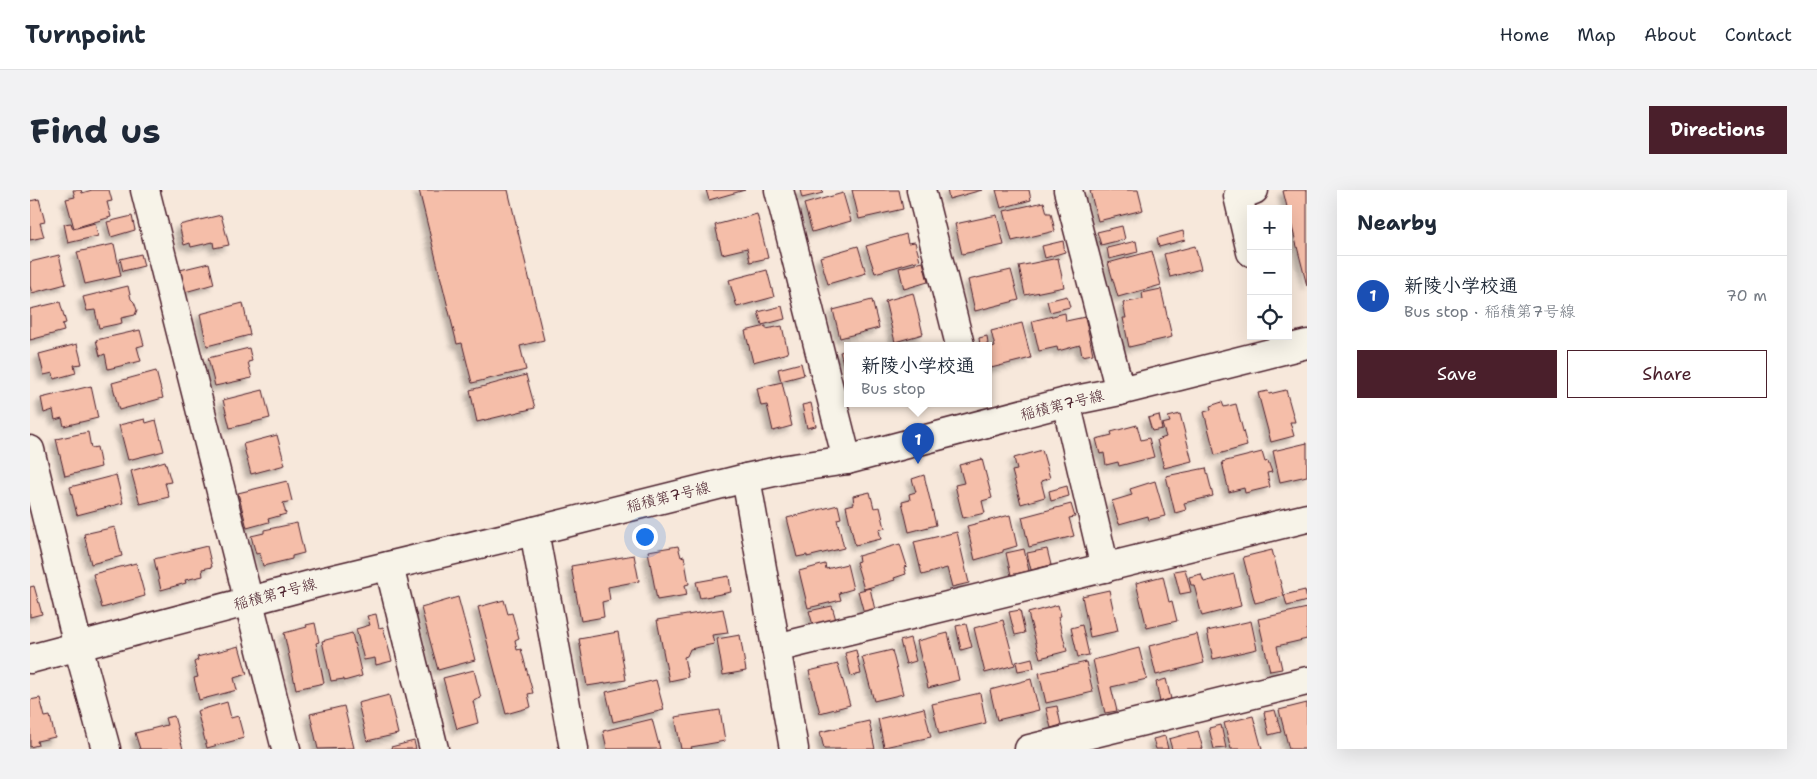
<!DOCTYPE html>
<html lang="en">
<head>
<meta charset="utf-8">
<style>
	:root { --surface:#fff; --page:#f2f2f3; --text:#1f2937; --muted:#747a83; --line:#e0e1e3; --accent:#4a1f2b }
	body { margin:0; font-family:"Shantell Sans","Klee One",sans-serif; background:var(--page); color:var(--text) }
	.controls { position:absolute; right:15px; top:15px; display:grid; overflow:hidden; border-radius:0px; box-shadow:0 5px 20px #0002 }
	.controls button { width:45px; height:45px; display:grid; place-items:center; padding:0; border:0; border-bottom:1px solid var(--line); background:var(--surface); color:var(--text); font:25px sans-serif }
	.you { position:absolute; left:614px; top:346px; width:18px; height:18px; margin:-12px; border:4px solid #fff; border-radius:50%; background:#1a73e8; box-shadow:0 0 0 8px #1a73e833 }
	.badge { display:grid; place-items:center; width:32px; height:32px; border-radius:50%; background:var(--accent); color:#fff; font-size:16px; font-weight:700 }
	.pin { position:absolute; translate:-50% -41px; filter:drop-shadow(0 1px 2px #0008) }
	.pin::after { content:''; position:absolute; top:26px; width:18px; height:15px; background:inherit; clip-path:polygon(0 0,100% 0,50% 100%) }
	.popup { position:absolute; left:814px; top:152px; width:148px; height:65px; box-sizing:border-box; display:grid; place-content:center; border-radius:0px; background:var(--surface); filter:drop-shadow(0 1px 4px #0005); font-size:16px; white-space:nowrap; color:var(--muted) }
	.popup b { font-size:19px; color:var(--text) }
	.popup::after { content:''; position:absolute; left:50%; top:100%; margin-left:-10px; border:10px solid transparent; border-top-color:var(--surface) }
	.list { margin:0; padding:0; list-style:none }
	h2 { display:flex; justify-content:space-between; align-items:center; height:65px; margin:0; padding:0 20px; font-size:21px }
	h2 small { font-size:16px; font-weight:400; color:var(--muted) }
	.list li { display:grid; grid-template-columns:32px 1fr auto; gap:15px; align-items:center; box-sizing:border-box; height:80px; padding:0 20px; border-top:1px solid var(--line) }
	.list b { display:block; font-size:19px; white-space:nowrap }
	.list p { margin:0; font-size:16px; white-space:nowrap; color:var(--muted) }
	.list em { font-size:16px; font-style:normal; color:var(--muted) }
	.actions { display:flex; gap:10px; padding:15px 20px }
	.actions a { flex:1; padding:11px 0; border:1px solid var(--accent); border-radius:0px; text-align:center; font-size:18px; color:var(--accent) }
	.actions .main { background:var(--accent); color:#fff }
	.icon { flex:none; width:28px; height:28px; fill:none; stroke:currentColor; stroke-width:2; stroke-linecap:round; stroke-linejoin:round }
	.map { position:relative; flex:none; width:1277px; height:559px; overflow:hidden; border-radius:0px }
	header { display:flex; align-items:center; gap:30px; box-sizing:border-box; height:70px; padding:0 25px; background:var(--surface); border-bottom:1px solid var(--line) }
	header strong { font-size:24px }
	nav { display:flex; gap:28px; margin-inline-start:auto; font-size:18px }
	.intro { display:flex; align-items:center; justify-content:space-between; box-sizing:border-box; height:120px; padding:0 30px }
	h1 { margin:0; font-size:35px }
	.button { padding:12px 22px; border-radius:0px; background:var(--accent); color:#fff; font-size:18px; font-weight:700 }
	main { display:flex; gap:30px; padding:0 30px }
	aside { flex:1; background:var(--surface); border-radius:0px; box-shadow:0 5px 20px #0002 }
	.map>svg:first-child { display:block }
</style>
</head>
<body>
<header>
<strong>Turnpoint</strong>
<nav><a>Home</a><a>Map</a><a>About</a><a>Contact</a></nav>
</header>
<div class="intro"><h1>Find us</h1><a class="button">Directions</a></div>
<main>
<div class="map">
<svg width="1277" height="559" viewBox="0 0 1277 559">
	<defs>
		<filter id="shadow"><feDropShadow dx="-4.5" dy="4.5" stdDeviation="2.5" flood-color="#0004"/></filter>
	</defs>
	<rect width="100%" height="100%" fill="#f7e8db"/>
	<filter id="ink" filterUnits="userSpaceOnUse"><feTurbulence type="fractalNoise" baseFrequency=".02" numOctaves="2"/><feDisplacementMap in="SourceGraphic" scale="10" xChannelSelector="R" yChannelSelector="G"/><feConvolveMatrix kernelMatrix="1 2 1 2 8 2 1 2 1" color-interpolation-filters="sRGB"/></filter>
	<g filter="url(#ink)">
		<g fill="#f5bea9" stroke="#4a1f2b" filter="url(#shadow)">
			<path d="M43,0H51L52,3L62,0H79L82,11L77,12L81,27L44,38L36,9L45,7Z"/>
			<path d="M389,0H478L514,150L490,156L496,180L442,193L432,153L427,154Z"/>
			<path d="M676,0H715L679,10Z"/>
			<path d="M770,0H792L793,3L772,8Z"/>
			<path d="M822,0H869L873,19L829,29Z"/>
			<path d="M917,0H952L919,9Z"/>
			<path d="M966,0H999L1001,10L971,18Z"/>
			<path d="M1065,0H1108L1113,20L1068,31L1060,1Z"/>
			<path d="M1257,0H1277V96L1253,1Z"/>
			<path d="M813,3L821,31L782,42L774,14Z"/>
			<path d="M9,9L15,32L10,33L14,47L0,50V11Z"/>
			<path d="M1014,12L1017,23H1021L1025,41L982,51L974,21Z"/>
			<path d="M727,24L738,68L720,72L717,58L692,64L685,35Z"/>
			<path d="M191,25L199,55L184,58L183,52L161,57L160,53L154,55L149,35Z"/>
			<path d="M967,25L974,55L932,64L925,34Z"/>
			<path d="M102,26L105,40L81,47L77,32Z"/>
			<path d="M41,33L43,39L65,33L68,46L38,53L34,34Z"/>
			<path d="M1092,36L1095,49L1071,55L1067,42Z"/>
			<path d="M1153,41L1155,50L1129,57L1127,48Z"/>
			<path d="M876,44L878,53L885,52L890,70L845,83L836,56Z"/>
			<path d="M1033,51L1035,62L1015,68L1012,56Z"/>
			<path d="M1106,51L1108,62L1079,69L1077,58Z"/>
			<path d="M84,54L91,86L55,94L47,62Z"/>
			<path d="M828,56L836,83L798,94L790,67Z"/>
			<path d="M1165,56L1171,79L1140,87L1134,64Z"/>
			<path d="M1122,61L1131,95L1088,107L1078,73Z"/>
			<path d="M111,64L114,76L93,81L90,69Z"/>
			<path d="M29,65L36,94L2,103L0,96V72Z"/>
			<path d="M1028,68L1034,97L995,105L989,76Z"/>
			<path d="M893,72L898,92L874,99L869,78Z"/>
			<path d="M179,73L184,94L155,102L150,80Z"/>
			<path d="M737,80L744,107L707,117L699,90Z"/>
			<path d="M981,80L989,110L945,121L938,90Z"/>
			<path d="M98,96L101,109L104,112L107,120L105,125L91,128L92,133L69,138L65,120L57,121L53,107Z"/>
			<path d="M1131,99L1142,147L1099,157L1093,128H1096L1093,113L1113,109L1112,103Z"/>
			<path d="M883,103L893,144L865,152L855,111Z"/>
			<path d="M1037,106L1040,117L1020,122L1017,111Z"/>
			<path d="M842,110L849,138L810,148L803,120Z"/>
			<path d="M30,112L36,133L32,134L34,141L0,150V119Z"/>
			<path d="M213,113L220,145L177,156L170,124Z"/>
			<path d="M752,116L755,129L732,135L728,122Z"/>
			<path d="M1035,123L1036,131L1055,127L1063,164L1052,166L1050,155L1028,161L1027,157L1009,161L1002,131Z"/>
			<path d="M992,133L1001,168L961,178L958,159L965,157L961,141Z"/>
			<path d="M736,136V139L752,136L758,163L723,172L715,141Z"/>
			<path d="M110,140L114,155L107,157L111,171L78,179L75,164L70,166L66,150Z"/>
			<path d="M957,146L958,154L950,155L949,148Z"/>
			<path d="M47,154L52,174L44,175L46,183L24,189L23,183L14,185L9,164Z"/>
			<path d="M219,158L222,171L218,172L222,188L185,196L178,168Z"/>
			<path d="M818,160V171L813,173L810,162Z"/>
			<path d="M771,173L774,185L751,191L748,179Z"/>
			<path d="M126,181L133,208L89,220L82,193Z"/>
			<path d="M496,185L505,218L447,232L440,200Z"/>
			<path d="M752,192L762,236L743,241L737,215L731,216L727,198Z"/>
			<path d="M61,196L68,228L34,236L32,228L25,230L23,220L14,223L11,208Z"/>
			<path d="M233,200L240,228L200,238L193,210Z"/>
			<path d="M1256,200L1265,232H1260L1264,246L1241,252L1228,203L1238,201L1239,204Z"/>
			<path d="M1192,212L1194,217L1206,214L1217,256L1185,265L1174,222L1181,220L1180,216Z"/>
			<path d="M781,213L786,236L777,238L772,215Z"/>
			<path d="M1150,224L1162,271L1134,278L1127,250L1136,247L1132,234L1140,232L1138,227Z"/>
			<path d="M1129,225L1132,239L1122,241L1118,228Z"/>
			<path d="M115,229L116,233L126,230L134,261L98,270L89,235Z"/>
			<path d="M1107,235L1111,250L1119,248L1124,267L1089,276L1088,272L1076,275L1074,263L1070,264L1066,249L1082,245L1081,242Z"/>
			<path d="M58,242L61,258L67,257L71,277L35,286L26,249Z"/>
			<path d="M247,245L255,275L221,284L213,254Z"/>
			<path d="M1277,253V286L1250,292L1243,261Z"/>
			<path d="M1012,260L1020,288L1011,291L1015,307L991,314L982,281L987,280L984,268Z"/>
			<path d="M1232,262L1235,272L1238,271L1242,282L1237,283L1240,297L1215,303L1214,298L1199,302L1192,272Z"/>
			<path d="M952,269L962,308L952,311L955,323L933,328L925,295L934,293L929,275Z"/>
			<path d="M135,271L141,292L135,293L139,307L110,314L101,281Z"/>
			<path d="M1176,278L1183,306L1154,313L1156,320L1145,323L1136,286Z"/>
			<path d="M86,285L93,313L47,325L40,297Z"/>
			<path d="M894,285L906,335L879,342L872,312L880,310L879,304L886,302L882,289Z"/>
			<path d="M257,291L262,311L253,313L256,324L238,329L239,332L217,338L208,303Z"/>
			<path d="M1125,291L1135,326L1119,330L1118,326L1089,334L1082,311L1102,305L1100,299Z"/>
			<path d="M1037,296L1039,306L1021,311L1019,301Z"/>
			<path d="M840,302L844,318L850,317L855,338L849,340L851,349L825,355L816,316L824,314L823,306Z"/>
			<path d="M1041,314L1045,327L1039,328L1044,346L999,357L992,327Z"/>
			<path d="M808,315L811,328L807,329L814,358L777,367V365L767,367L757,328Z"/>
			<path d="M980,325L987,356L973,360V362L945,370L937,336Z"/>
			<path d="M267,333L274,363L262,366V369L233,376L230,363L226,364L221,346L234,343V340Z"/>
			<path d="M85,337L92,366L61,374L54,344Z"/>
			<path d="M927,342L939,393L922,397L917,378L892,385L884,352Z"/>
			<path d="M870,354L877,376L874,377L876,384L864,388L865,390L834,399L826,372L829,371L828,366Z"/>
			<path d="M177,356L182,377L172,379L173,386L155,390L156,393L131,400L124,369Z"/>
			<path d="M648,356L651,367L654,366L659,394L655,395L657,405L627,410L618,361Z"/>
			<path d="M994,359L999,381L981,385L976,363Z"/>
			<path d="M1017,359L1021,375L1001,380L997,363Z"/>
			<path d="M1242,360L1254,406L1225,413L1213,367Z"/>
			<path d="M604,365L609,391L578,397L580,410L572,412L574,427L551,431L541,376Z"/>
			<path d="M106,373L115,406L72,418L63,384Z"/>
			<path d="M795,374L796,379L817,374L823,399L809,403L811,410L778,418L769,381Z"/>
			<path d="M1155,379L1161,402L1150,404L1144,381Z"/>
			<path d="M1171,384L1174,392L1204,384L1211,416L1172,426L1164,395H1161L1159,387Z"/>
			<path d="M699,386L701,402L670,408L666,392Z"/>
			<path d="M1133,386L1139,412L1142,411L1147,431L1117,438L1106,393Z"/>
			<path d="M4,396L12,424L0,427V397Z"/>
			<path d="M840,398L845,420L834,423L828,401Z"/>
			<path d="M1079,400L1088,441L1060,447L1052,406Z"/>
			<path d="M1275,400L1277,411L1257,416L1254,405Z"/>
			<path d="M428,407L445,470L408,480L391,418Z"/>
			<path d="M474,410L478,424L482,423L489,448L485,450L487,460L491,459L503,503L498,504L501,517L476,524L448,417Z"/>
			<path d="M1028,415L1031,426L1028,427L1037,461L1010,468L998,423Z"/>
			<path d="M802,416L806,430L783,435L779,421Z"/>
			<path d="M1277,418V449L1247,456L1252,479L1240,481L1228,429Z"/>
			<path d="M693,419L698,443L682,445L684,454L660,459L657,466L654,467L658,487L639,491L627,430Z"/>
			<path d="M990,420L995,443L985,445L979,422Z"/>
			<path d="M346,424L349,438L353,437L362,471L346,475L345,468L334,470L326,439L340,435L337,426Z"/>
			<path d="M973,430L985,475L955,483L944,438Z"/>
			<path d="M1221,431L1227,459L1183,469L1177,441Z"/>
			<path d="M285,433L289,452L286,453L294,493L266,499L254,443L277,437L276,435Z"/>
			<path d="M936,434L942,457L931,460L926,436Z"/>
			<path d="M1052,435L1059,465L1048,467L1041,438Z"/>
			<path d="M588,442L596,490L557,496L549,449Z"/>
			<path d="M322,443L332,486L314,491V489L301,491L292,451Z"/>
			<path d="M918,443L929,490L898,498L887,451Z"/>
			<path d="M1167,444L1174,473L1126,485L1119,456Z"/>
			<path d="M710,445L716,481L693,485L687,449Z"/>
			<path d="M880,448L886,471L876,474L870,451Z"/>
			<path d="M209,456L217,484L204,488L207,500L169,510L164,488L168,487L164,472L168,470L167,467Z"/>
			<path d="M1109,458L1117,489L1081,497L1087,521L1075,523L1063,470Z"/>
			<path d="M826,460L831,484L821,486L815,463Z"/>
			<path d="M862,460L873,504L844,511L832,467Z"/>
			<path d="M1002,468L1004,478L988,481L986,472Z"/>
			<path d="M1056,472L1063,502L1016,513L1009,483Z"/>
			<path d="M808,474L820,515L790,523L779,481Z"/>
			<path d="M444,480L451,508L443,511L448,533L427,539L413,488Z"/>
			<path d="M1001,489L1009,520L967,530L960,500Z"/>
			<path d="M1136,489L1141,509L1130,512L1126,492Z"/>
			<path d="M626,490L634,520L583,532L576,502Z"/>
			<path d="M950,503L956,533L909,544L902,514Z"/>
			<path d="M359,505L368,544L337,551L328,513Z"/>
			<path d="M10,508L15,527L20,526L25,547L7,551L8,555L0,557V510Z"/>
			<path d="M197,512L201,528L208,526L214,548L177,558L167,521Z"/>
			<path d="M1277,513V559H1259L1249,520Z"/>
			<path d="M314,516L324,558L288,559L280,524Z"/>
			<path d="M1027,516L1031,535L1021,538L1016,518Z"/>
			<path d="M894,518L901,547L854,557L848,529Z"/>
			<path d="M690,520L695,551L661,557L662,559H651L645,527Z"/>
			<path d="M1245,520L1251,542L1239,545L1234,522Z"/>
			<path d="M144,526L153,559H110L105,543L137,535L135,528Z"/>
			<path d="M1223,526L1232,559H1201L1194,533Z"/>
			<path d="M622,529L630,559H577L573,541Z"/>
			<path d="M839,531L845,559H794L790,542Z"/>
			<path d="M1191,535L1196,558L1184,559L1179,538Z"/>
			<path d="M1168,541L1173,559H1142L1139,549Z"/>
			<path d="M1135,546L1138,559H1126L1123,549Z"/>
			<path d="M384,551L386,559H362L361,557Z"/>
		</g>
		<g fill="none" stroke-linecap="round" stroke-linejoin="round">
			<defs>
				<g id="minor">
					<path d="M115,0L256,559"/>
					<path d="M749,0L817,270"/>
					<path d="M891,0L930,155"/>
					<path d="M1038,0L1090,201"/>
					<path d="M1221,62L1208,6L1224,0"/>
					<path d="M1036,212L1075,378"/>
					<path d="M0,260L48,456L76,559"/>
					<path d="M716,288L764,559"/>
					<path d="M504,341L544,559"/>
					<path d="M359,376L404,559"/>
					<path d="M746,458L1277,328"/>
					<path d="M0,469L295,391L504,341L716,288L757,279L817,270L1036,212L1090,201L1277,154"/>
					<path d="M999,559L1277,491"/>
				</g>
			</defs>
			<use href="#minor" stroke="#4a1f2b" stroke-width="31"/>
			<use href="#minor" stroke="#f7f3e8" stroke-width="28"/>
		</g>
	</g>
	<g text-anchor="middle" stroke-width="4" stroke-linejoin="round" paint-order="stroke">
		<g font-size="15" fill="#4a1f2b" stroke="#f7f3e8">
			<text transform="translate(1032 215) rotate(-14)" y="5">稲積第7号線</text>
			<text transform="translate(638 307) rotate(-14)" y="5">稲積第7号線</text>
			<text transform="translate(245 404) rotate(-15)" y="5">稲積第7号線</text>
		</g>
	</g>
</svg>
<div class="controls">
<button>+</button>
<button>−</button>
<button><svg class="icon" aria-label="locate" viewBox="0 0 24 24"><circle cx="12" cy="12" r="6"/><path d="M12 2v4M12 18v4M2 12h4M18 12h4"/></svg></button>
</div>
<div class="you"></div>
<div class="pin badge" style="left:888px;top:274px;background:#1a4fb4">1</div>
<div class="popup"><b>新陵小学校通</b>Bus stop</div>
</div>
<aside>
<h2>Nearby<small></small></h2>
<ul class="list">
<li><span class="badge" style="background:#1a4fb4">1</span><div><b>新陵小学校通</b><p>Bus stop · 稲積第7号線</p></div><em>70 m</em></li>
</ul>
<div class="actions"><a class="main">Save</a><a>Share</a></div>
</aside>
</main>
</body>
</html>
